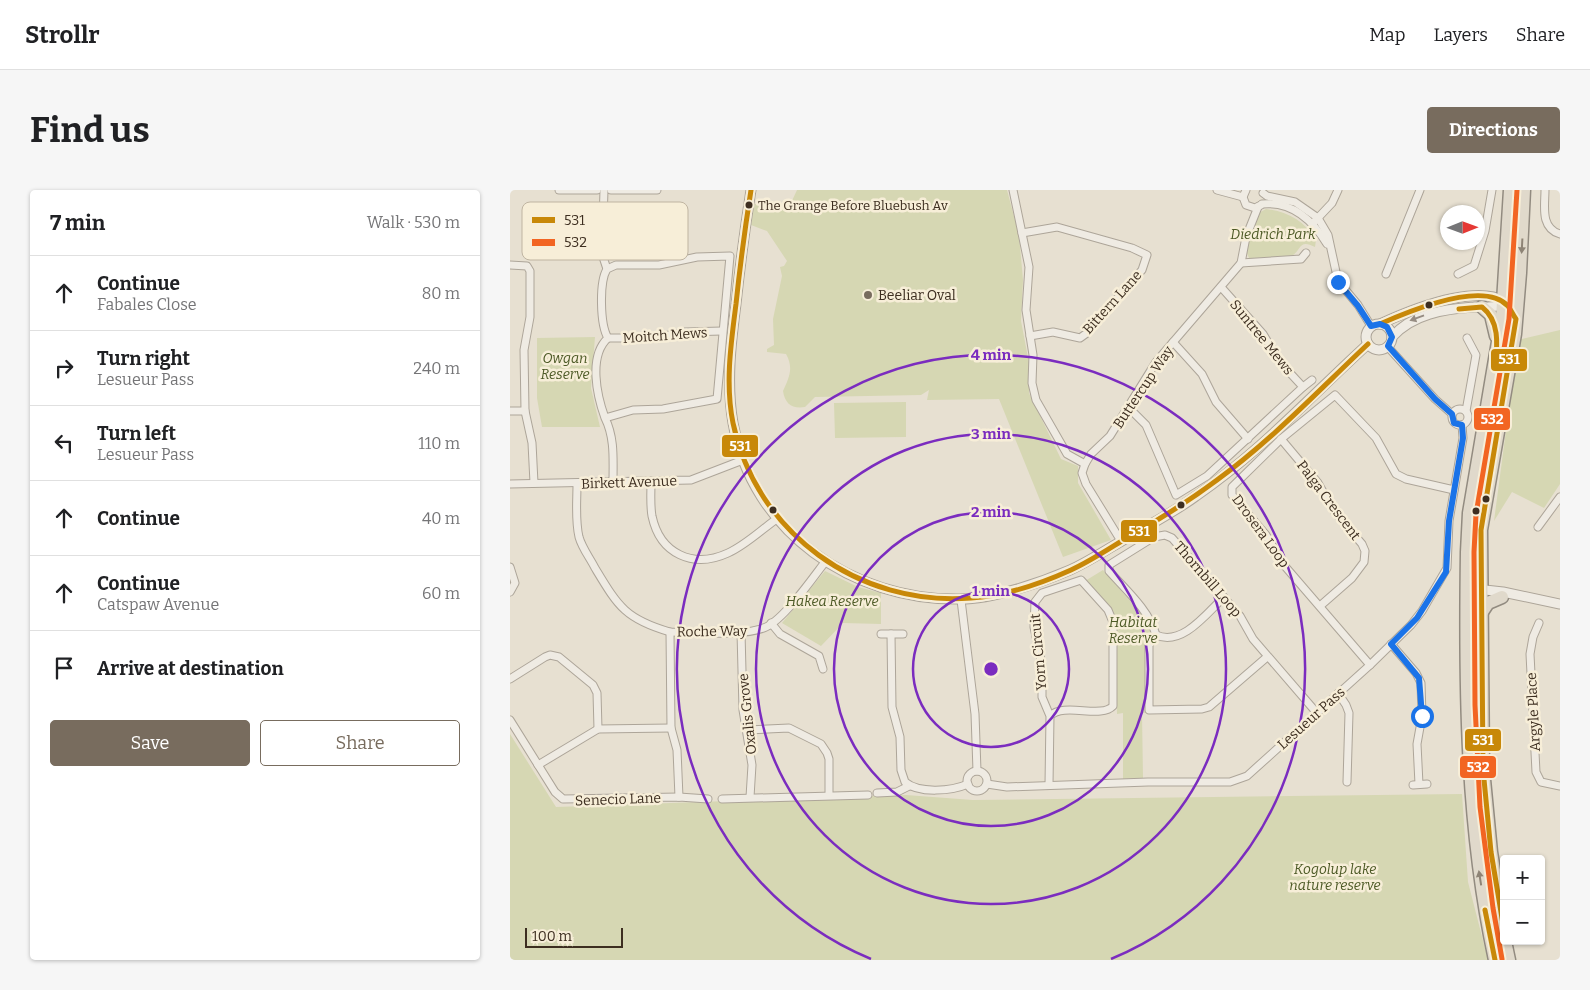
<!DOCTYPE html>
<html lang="en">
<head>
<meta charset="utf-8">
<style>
	:root { --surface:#fff; --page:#f6f6f6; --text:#202124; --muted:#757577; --line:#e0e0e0; --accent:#786c5e }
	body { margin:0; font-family:Bitter,serif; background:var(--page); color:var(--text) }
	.controls { position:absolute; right:15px; bottom:15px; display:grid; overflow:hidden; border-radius:5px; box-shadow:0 1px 4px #0004 }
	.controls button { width:45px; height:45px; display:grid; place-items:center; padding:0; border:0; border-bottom:1px solid var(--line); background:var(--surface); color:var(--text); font:25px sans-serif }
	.compass { position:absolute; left:930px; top:15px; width:45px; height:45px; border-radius:50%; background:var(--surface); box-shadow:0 1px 4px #0004; rotate:89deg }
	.scale { position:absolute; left:15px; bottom:12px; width:98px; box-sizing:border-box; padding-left:5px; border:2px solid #3d2e20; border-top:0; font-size:14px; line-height:18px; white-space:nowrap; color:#3d2e20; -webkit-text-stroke:4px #f7eed8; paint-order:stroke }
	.stop { position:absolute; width:15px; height:15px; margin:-11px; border:4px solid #1a73e8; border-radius:50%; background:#fff }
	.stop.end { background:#1a73e8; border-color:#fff; box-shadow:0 1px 5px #0008 }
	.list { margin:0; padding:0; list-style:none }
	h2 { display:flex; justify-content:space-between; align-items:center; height:65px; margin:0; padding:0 20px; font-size:21px }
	h2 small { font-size:16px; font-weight:400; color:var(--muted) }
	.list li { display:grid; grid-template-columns:32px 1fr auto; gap:15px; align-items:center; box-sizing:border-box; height:75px; padding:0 20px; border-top:1px solid var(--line) }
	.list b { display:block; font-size:19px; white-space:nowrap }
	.list p { margin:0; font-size:16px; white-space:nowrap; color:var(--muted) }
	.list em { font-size:16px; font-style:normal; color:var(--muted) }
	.actions { display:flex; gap:10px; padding:15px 20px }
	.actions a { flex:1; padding:11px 0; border:1px solid var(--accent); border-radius:5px; text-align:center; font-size:18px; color:var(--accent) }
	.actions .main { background:var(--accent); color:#fff }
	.icon { flex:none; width:28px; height:28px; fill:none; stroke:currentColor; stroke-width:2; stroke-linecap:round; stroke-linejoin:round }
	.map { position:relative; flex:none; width:1050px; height:770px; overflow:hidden; border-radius:5px }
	header { display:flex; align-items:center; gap:30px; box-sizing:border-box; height:70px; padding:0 25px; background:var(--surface); border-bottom:1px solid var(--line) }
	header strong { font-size:24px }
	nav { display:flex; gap:28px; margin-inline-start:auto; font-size:18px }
	.intro { display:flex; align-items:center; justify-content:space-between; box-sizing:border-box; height:120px; padding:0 30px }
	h1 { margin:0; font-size:35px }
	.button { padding:12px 22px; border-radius:5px; background:var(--accent); color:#fff; font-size:18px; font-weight:700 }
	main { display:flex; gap:30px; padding:0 30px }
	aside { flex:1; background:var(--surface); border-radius:5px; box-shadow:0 1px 4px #0004 }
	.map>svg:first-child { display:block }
</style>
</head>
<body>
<header>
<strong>Strollr</strong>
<nav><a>Map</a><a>Layers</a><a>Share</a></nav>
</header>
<div class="intro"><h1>Find us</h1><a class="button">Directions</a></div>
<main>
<aside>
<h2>7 min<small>Walk · 530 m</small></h2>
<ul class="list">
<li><svg class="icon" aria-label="ahead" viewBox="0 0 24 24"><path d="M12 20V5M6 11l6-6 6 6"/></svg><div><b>Continue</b><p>Fabales Close</p></div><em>80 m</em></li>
<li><svg class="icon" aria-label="right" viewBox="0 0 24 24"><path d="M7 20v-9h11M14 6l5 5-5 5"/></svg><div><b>Turn right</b><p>Lesueur Pass</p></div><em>240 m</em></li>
<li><svg class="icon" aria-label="left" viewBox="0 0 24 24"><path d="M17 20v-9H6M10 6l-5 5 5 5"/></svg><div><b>Turn left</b><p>Lesueur Pass</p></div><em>110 m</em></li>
<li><svg class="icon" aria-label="ahead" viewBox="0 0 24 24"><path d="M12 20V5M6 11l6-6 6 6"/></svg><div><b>Continue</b></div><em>40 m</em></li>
<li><svg class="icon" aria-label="ahead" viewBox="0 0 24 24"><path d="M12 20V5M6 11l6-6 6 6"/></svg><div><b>Continue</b><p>Catspaw Avenue</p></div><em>60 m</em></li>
<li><svg class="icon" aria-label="arrive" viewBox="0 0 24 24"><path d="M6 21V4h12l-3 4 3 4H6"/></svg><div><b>Arrive at destination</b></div></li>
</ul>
<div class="actions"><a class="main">Save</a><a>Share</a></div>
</aside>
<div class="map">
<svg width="1050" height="770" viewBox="0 0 1050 770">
	<rect width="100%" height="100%" fill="#e7e0d1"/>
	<g fill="#d6d7b3">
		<path d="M287,0H497L509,45L513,90L511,131L519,173V203L551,269L568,276V293L601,350L553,367L489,209L417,210L419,200L411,205L305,207L295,217C282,219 275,214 273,201C279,188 284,178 276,164L257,162V159L264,155L263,129L272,86L270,77L274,76L277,71L257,41L241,35L244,14L280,15Z"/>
		<path d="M756,19C779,22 794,31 806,50L805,57C788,48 792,61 780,67L739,68L734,56L745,25Z"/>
		<path d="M1050,140V294L1034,318L1002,302L984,331L1008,150Z"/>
		<path d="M85,147L81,198L90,237H32L27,208V148Z"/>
		<path d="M396,212V247L325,248L324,213Z"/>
		<path d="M593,380L641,435L642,442L636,453L637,523H632L633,588L613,589V523L607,524L606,442L603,426L575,391Z"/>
		<path d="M315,381L348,397L371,403V434L333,433L311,456L272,433Z"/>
		<path d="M0,544L46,617L396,605L463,610L952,604L958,692L978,770H0Z"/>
	</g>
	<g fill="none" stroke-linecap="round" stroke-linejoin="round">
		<defs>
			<g id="minor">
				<path d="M49,0H87"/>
				<path d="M94,0L92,64L97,79"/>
				<path d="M101,0H147"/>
				<path d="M503,0L519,77L516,120L523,165L522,193L526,210L557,264L575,274"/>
				<path d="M707,0L733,7"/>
				<path d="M736,0L733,7L736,15L745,18L751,15"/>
				<path d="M1035,0C1035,16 1030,38 1050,44"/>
				<path d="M753,3L757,6L785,12L808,28L818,45L828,91L848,115L861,136"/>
				<path d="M752,14C782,11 802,29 817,54"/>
				<path d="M805,31L822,13L828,0"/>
				<path d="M512,43L547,37L622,58L637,65L632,80L577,143L570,148L543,142L520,146"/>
				<path d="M731,73L791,69L796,63"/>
				<path d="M0,75L17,76L20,81V127L14,160L15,221L22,253L24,293"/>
				<path d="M876,84L910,0"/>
				<path d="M948,84L964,76L975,41L982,0"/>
				<path d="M98,148H144L175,142L212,141"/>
				<path d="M663,152L692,184L706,212L738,249"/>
				<path d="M877,156L925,209L942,224"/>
				<path d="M793,197L802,190"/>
				<path d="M618,217L636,235L666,305L697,286L793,197L769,171L753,144L711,97"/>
				<circle cx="950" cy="227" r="8"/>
				<path d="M0,221H15"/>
				<path d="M956,221L966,165L957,148"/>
				<path d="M95,228C87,206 78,166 98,148C90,135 89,92 97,79L106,75H149L187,67L220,66L207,209L153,219L123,220L95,228C105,248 103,270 103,292"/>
				<path d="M771,249L808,293L824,321L852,354L855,361L854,372L842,388L810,416"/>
				<path d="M141,292C141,303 140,315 142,326C150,364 183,379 218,363C236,355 252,339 268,328"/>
				<path d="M0,294L181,290L233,270"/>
				<path d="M67,294C67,312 65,330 69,347C72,358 80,368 85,378C108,416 115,429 160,442C184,442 235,447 256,437C274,429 302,389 315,372"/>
				<path d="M1028,337L1050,307"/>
				<path d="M611,351L576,294L572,283L575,274L581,264L600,246L646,172L731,73L736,47L748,17"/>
				<path d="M0,377L5,393L0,402"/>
				<path d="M451,410L465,524L467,581"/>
				<path d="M261,433L270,444L309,466L313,479"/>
				<path d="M1029,433L1023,447L1020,464L1026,582L1031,592L1050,596"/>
				<path d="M160,442L161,538L167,560L169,607"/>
				<path d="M231,442L233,520L242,575L240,607"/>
				<path d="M371,444H393"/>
				<path d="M381,444L382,517L390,547L391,580L395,592C409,604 442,601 458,594"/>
				<path d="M646,445C672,457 697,423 714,407"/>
				<path d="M881,454L906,483L911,493L912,526L907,554L909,594"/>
				<path d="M757,467L699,517L692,519L639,520V455L646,445C639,420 616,400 599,381V375L644,347L655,345L662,348L730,426L743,449L806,522"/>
				<path d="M860,475L773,374L756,345L722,305V297L771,249L825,205L866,248L886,284L896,289L944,300"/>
				<path d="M0,489L35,467L40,465L49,467L83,495L87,503L88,539"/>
				<path d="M828,503L836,515L839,523L837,592"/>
				<path d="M0,530L45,602L53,609L169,607L198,609"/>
				<path d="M238,540L279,538L311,554L317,563L319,569V605"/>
				<path d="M28,575L88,539L161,538"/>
				<circle cx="467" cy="591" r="10"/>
				<path d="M477,594L497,597L638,592H720L737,586L860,475L901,435L912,421L937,378L939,331L953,248L952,235"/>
				<path d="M539,595L540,526C554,512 591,529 603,516V432L598,420L571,390L532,403L525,412L524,437L532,475V507L540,526"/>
				<path d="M903,595L917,594"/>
				<path d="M367,603L387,602L399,596"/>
				<path d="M212,609L358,605"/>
			</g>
			<g id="tertiary">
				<path d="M241,0C235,38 230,76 226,114C221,153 216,193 223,233C242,342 343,411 450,409C483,409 530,393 560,380C578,372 594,361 610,352C635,337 663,323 686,306C749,263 802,205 858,154"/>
				<path d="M870,134C898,121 991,81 1006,127"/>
				<circle cx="869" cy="147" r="13"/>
				<path d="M882,147C902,124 934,119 964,117C971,116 980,118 987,116C997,113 1003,101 1007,92"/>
				<path d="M958,423L962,413L975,400L993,402L1050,414"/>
			</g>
			<g id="trunk">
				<path d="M972,117L981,125L986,146"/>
				<path d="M972,422L978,413L992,407"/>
				<path d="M994,742L981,662L973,579L971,340L1005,144L1010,83L1014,0"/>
				<path d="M995,751L999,770"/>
				<path d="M985,770C956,636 955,498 957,362L959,323L992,128L1000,0"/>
			</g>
		</defs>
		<use href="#minor" stroke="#ada599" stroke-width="9"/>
		<use href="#tertiary" stroke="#ada599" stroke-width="11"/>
		<use href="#trunk" stroke="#928b80" stroke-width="15"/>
		<use href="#minor" stroke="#efebe3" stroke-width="7"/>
		<use href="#tertiary" stroke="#efebe3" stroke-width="9"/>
		<use href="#trunk" stroke="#e0d9cb" stroke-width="12"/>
		<defs>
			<g id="bus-1">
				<path d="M241,0C235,38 230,76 226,114C221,153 215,194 223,233C246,343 349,417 461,408C495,406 530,394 561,380C581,371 600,358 620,346C650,329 679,311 707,290C762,250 809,200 858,154"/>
				<path d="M949,119L972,117C991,132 987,157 985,179"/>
				<path d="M870,134C897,122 973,89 998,116C1001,120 1003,125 1006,129L971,340L973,579L981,662L994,740"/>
				<path d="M975,720L985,770"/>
			</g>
			<path id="bus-2" d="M992,769L983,718L970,617L965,515L964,362L966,324L999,129L1007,0"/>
		</defs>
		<use href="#bus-1" stroke="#f7eed8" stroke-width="9"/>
		<use href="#bus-2" stroke="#f7eed8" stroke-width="9"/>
		<use href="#bus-1" stroke="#c88808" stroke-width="5"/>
		<use href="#bus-2" stroke="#f26522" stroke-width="5"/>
	</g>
	<defs><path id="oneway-solid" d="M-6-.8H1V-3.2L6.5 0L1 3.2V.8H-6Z" transform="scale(1.25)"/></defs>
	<g fill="#8e8476">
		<use href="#oneway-solid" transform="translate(1012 56) rotate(93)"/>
		<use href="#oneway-solid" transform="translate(970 688) rotate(-99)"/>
	</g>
	<use fill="#968c82" href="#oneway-solid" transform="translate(907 128) rotate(160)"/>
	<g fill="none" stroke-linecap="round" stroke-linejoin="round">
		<path stroke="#1a73e8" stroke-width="6" d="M828,92L848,116L861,136L870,134L877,137L882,147L878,156L925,209L942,224L944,233L952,235L953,248L939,331L936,382L907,428L881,454L909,488L912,526"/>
	</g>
	<g fill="none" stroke="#7b2cbf" stroke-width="2.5">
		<circle cx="481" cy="479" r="78"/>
		<circle cx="481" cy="479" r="157"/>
		<circle cx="481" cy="479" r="235"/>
		<path d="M361 769A314 314 0 1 1 601 769"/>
	</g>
	<g fill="#3d2e20" stroke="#f7eed8" stroke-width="2">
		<circle cx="239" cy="15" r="4.5"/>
		<circle cx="919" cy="115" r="4.5"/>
		<circle cx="976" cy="309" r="4.5"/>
		<circle cx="671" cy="315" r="4.5"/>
		<circle cx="263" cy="320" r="4.5"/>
		<circle cx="966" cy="321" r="4.5"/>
	</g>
	<circle fill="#786c5e" stroke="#f7eed8" stroke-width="2" cx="358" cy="105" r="5"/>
	<g text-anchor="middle" stroke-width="5" stroke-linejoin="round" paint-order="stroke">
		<g font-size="13" fill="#3d2e20" stroke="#f7eed8" text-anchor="start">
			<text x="248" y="20">The Grange Before Bluebush Av</text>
		</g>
		<g font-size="14" font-style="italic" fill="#4d5a26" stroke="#f7eed8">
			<text x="763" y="49">Diedrich Park</text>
			<text x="55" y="173">Owgan<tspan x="55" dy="16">Reserve</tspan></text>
			<text x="322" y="416">Hakea Reserve</text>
			<text x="623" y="437">Habitat<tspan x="623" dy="16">Reserve</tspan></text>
			<text x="825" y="684">Kogolup lake<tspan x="825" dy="16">nature reserve</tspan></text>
		</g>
		<g font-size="14" fill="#3d2e20" stroke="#f7eed8" text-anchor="start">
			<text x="368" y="110">Beeliar Oval</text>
		</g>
		<g font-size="14" fill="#3d2e20" stroke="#f7eed8">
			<text transform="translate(602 112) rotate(-48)" y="5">Bittern Lane</text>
			<text transform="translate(155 145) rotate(-4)" y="5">Moitch Mews</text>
			<text transform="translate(752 147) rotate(51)" y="5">Suntree Mews</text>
			<text transform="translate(633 197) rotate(-56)" y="5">Buttercup Way</text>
			<text transform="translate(119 292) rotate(-2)" y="5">Birkett Avenue</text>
			<text transform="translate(819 310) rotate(53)" y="5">Palga Crescent</text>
			<text transform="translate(751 341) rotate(54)" y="5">Drosera Loop</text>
			<text transform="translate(698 389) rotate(49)" y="5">Thornbill Loop</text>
			<text transform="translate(202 441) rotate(-1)" y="5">Roche Way</text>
			<text transform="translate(528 462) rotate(-95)" y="5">Yorn Circuit</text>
			<text transform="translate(1023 522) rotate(-93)" y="5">Argyle Place</text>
			<text transform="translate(237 524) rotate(-96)" y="5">Oxalis Grove</text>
			<text transform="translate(801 528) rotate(-42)" y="5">Lesueur Pass</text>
			<text transform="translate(108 609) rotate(-2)" y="5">Senecio Lane</text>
		</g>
	</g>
	<rect x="12" y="12" width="166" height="58" rx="8" fill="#f7eed8" stroke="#bfb4a1" stroke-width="1"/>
	<rect x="22" y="27" width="23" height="6" fill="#c88808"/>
	<rect x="22" y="49" width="23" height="7" fill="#f26522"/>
	<g font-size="14" fill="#3d2e20">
		<text x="54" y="35">531</text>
		<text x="54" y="57">532</text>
	</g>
	<circle cx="481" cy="479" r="8" fill="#7b2cbf" stroke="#f7eed8" stroke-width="2.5"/>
	<g font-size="15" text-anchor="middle" font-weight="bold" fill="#7b2cbf" stroke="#f7eed8" stroke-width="5" stroke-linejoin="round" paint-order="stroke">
		<text x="481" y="170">4 min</text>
		<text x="481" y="249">3 min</text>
		<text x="481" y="327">2 min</text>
		<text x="481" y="406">1 min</text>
	</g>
	<g stroke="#f7eed8" stroke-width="2">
		<rect x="980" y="158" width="38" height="24" rx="5" fill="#c88808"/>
		<rect x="963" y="217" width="38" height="24" rx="5" fill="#f26522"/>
		<rect x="211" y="244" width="38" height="24" rx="5" fill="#c88808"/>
		<rect x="610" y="329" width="38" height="24" rx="5" fill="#c88808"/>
		<rect x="954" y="538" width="38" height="24" rx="5" fill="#c88808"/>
		<rect x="949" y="565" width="38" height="24" rx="5" fill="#f26522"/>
	</g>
	<g font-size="14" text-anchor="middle" font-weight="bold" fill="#fff">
		<text x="999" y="174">531</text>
		<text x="982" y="234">532</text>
		<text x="230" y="261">531</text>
		<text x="629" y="346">531</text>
		<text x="973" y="555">531</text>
		<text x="968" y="582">532</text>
	</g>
</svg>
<div class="controls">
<button>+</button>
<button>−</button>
</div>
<svg class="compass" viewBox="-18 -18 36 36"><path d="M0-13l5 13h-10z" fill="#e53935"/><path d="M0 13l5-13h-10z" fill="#757577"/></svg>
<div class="scale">100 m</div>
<div class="stop" style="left:912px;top:526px"></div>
<div class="stop end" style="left:828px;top:92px"></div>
</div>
</main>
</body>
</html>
